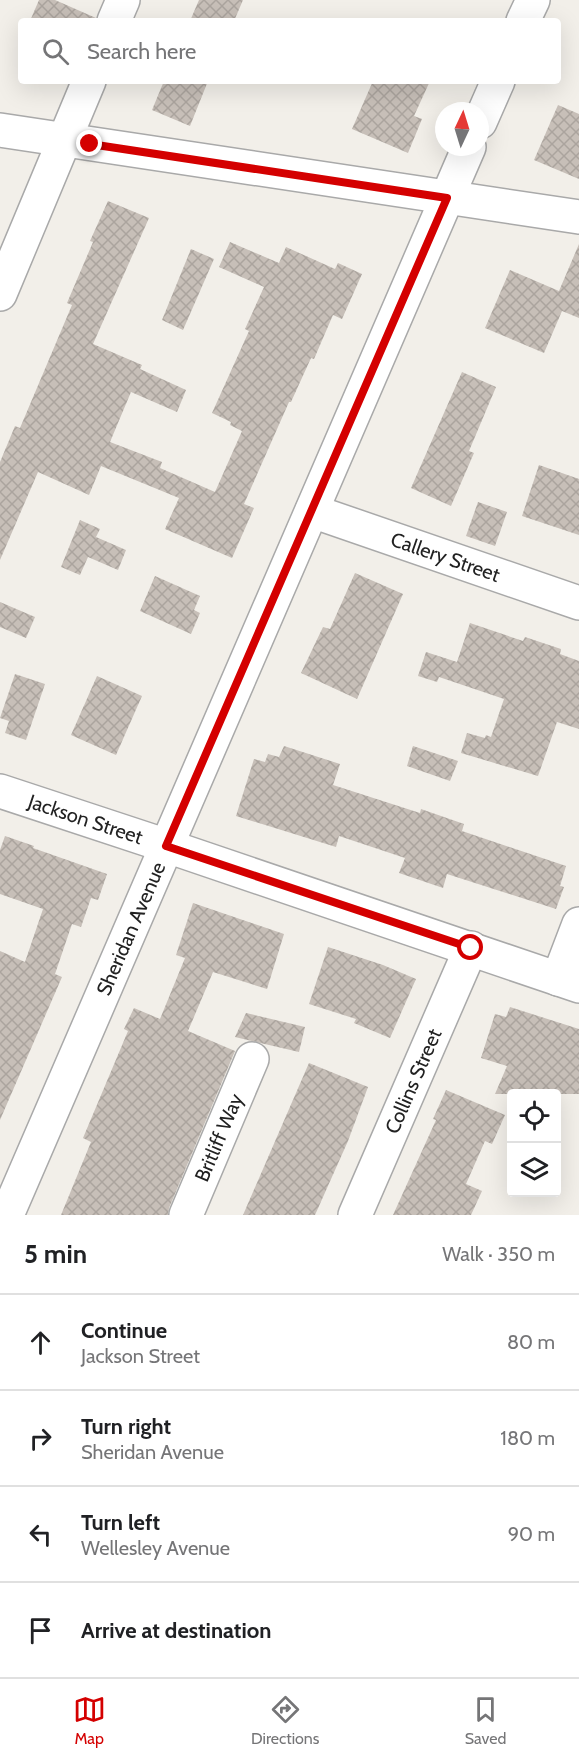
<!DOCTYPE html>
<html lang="en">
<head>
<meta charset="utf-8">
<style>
	:root { --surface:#fff; --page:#f2f2f2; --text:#202124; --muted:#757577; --line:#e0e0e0; --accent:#d40000 }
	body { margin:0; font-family:Cabin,sans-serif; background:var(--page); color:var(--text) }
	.controls { position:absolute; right:18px; bottom:18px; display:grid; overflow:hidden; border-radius:6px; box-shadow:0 6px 24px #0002 }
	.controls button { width:54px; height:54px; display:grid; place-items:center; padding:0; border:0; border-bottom:2px solid var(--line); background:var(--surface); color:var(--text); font:30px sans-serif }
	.compass { position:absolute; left:435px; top:102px; width:54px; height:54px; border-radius:50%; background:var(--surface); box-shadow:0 6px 24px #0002; rotate:4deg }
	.stop { position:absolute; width:18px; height:18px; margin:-14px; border:4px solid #d40000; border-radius:50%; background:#fff }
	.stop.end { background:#d40000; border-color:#fff; box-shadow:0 2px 6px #0008 }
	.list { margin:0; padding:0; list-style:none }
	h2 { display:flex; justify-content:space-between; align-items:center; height:78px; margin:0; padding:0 24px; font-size:26px }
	h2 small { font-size:20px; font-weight:400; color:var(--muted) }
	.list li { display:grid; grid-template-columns:39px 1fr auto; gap:18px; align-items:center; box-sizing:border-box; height:96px; padding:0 24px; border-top:2px solid var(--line) }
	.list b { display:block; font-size:22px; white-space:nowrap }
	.list p { margin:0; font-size:20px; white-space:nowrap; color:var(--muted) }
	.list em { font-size:20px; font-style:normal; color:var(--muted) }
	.icon { flex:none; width:33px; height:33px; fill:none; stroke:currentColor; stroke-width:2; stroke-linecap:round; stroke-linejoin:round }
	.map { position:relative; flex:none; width:579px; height:1215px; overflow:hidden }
	.search { position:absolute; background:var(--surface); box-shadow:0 6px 24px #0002; left:18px; right:18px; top:18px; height:66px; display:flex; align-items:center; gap:15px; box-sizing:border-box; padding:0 21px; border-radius:6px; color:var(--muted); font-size:22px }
	.sheet { height:462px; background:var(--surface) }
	nav { display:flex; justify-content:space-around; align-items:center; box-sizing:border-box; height:84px; border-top:2px solid var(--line); background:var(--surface); font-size:16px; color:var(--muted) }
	nav a { display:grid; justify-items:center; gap:3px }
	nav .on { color:var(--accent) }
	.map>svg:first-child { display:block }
</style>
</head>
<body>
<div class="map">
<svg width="579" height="1215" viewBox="0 0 579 1215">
	<defs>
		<pattern id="building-cross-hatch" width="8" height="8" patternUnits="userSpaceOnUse" patternTransform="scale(1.5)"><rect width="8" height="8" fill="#c7bfb8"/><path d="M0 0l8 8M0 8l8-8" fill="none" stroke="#aba49e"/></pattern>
	</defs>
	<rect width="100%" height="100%" fill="#f2efe9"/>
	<g fill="url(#building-cross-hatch)">
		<path d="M39,0H55L96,18V21H30Z"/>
		<path d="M199,0H243L234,21H190Z"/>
		<path d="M164,81H208L190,126L152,110Z"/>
		<path d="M373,81H430L414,116L422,119L408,153L352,129Z"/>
		<path d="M558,105L579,114V179L534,160Z"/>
		<path d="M108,201L149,218L93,344L142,365L140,369L186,390L177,412L131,392L110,442L162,462L160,468L215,492L242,431L230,425L231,422L212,413L249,331L245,329L264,287L219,267L230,242L279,263L286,247L335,269L338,263L362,274L342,319L333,315L314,359L311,358L291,402H289L244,504L254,508L232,558L165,529L179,498L101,466L89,495L38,472L0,560V462L15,426L20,428L72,305L67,303L93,242L90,241Z"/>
		<path d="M579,244V318L562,311L544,353L485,328L510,270L559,291Z"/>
		<path d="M191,249L214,259L183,330L162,320Z"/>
		<path d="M462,372L496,387L469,451L474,453L451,506L411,488Z"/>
		<path d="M539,465L579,479V535L522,516Z"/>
		<path d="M478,502L507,512L495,546L466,536Z"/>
		<path d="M80,520L100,529L96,537L126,550L118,570L88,557L80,575L61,567Z"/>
		<path d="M355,573L403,594L357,699L301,673L323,627L330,629Z"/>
		<path d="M155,576L200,596L194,610L200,613L191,634L140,611Z"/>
		<path d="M0,602L35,617L26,638L0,627Z"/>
		<path d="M470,623L523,641L525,637L561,649L560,654L579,661V729L557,722L538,776L461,753L467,733L485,738L486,735L491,737L504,699L439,677L437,682L418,676L426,652L457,662Z"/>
		<path d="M15,674L45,684L26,740L5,733L9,721L0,718Z"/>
		<path d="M97,676L142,696L116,755L71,735Z"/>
		<path d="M284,746L340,764L333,785L420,813L421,809L464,824L462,831L566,866L560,886L564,887L556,909L447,874L443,888L399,873L405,858L339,836L336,847L236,816L254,759L265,762L268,754L279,757Z"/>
		<path d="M413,746L458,761L450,781L407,766Z"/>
		<path d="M5,836L34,846L33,848L107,874L98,900L91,898L81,927L72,924L55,974L62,977L0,1120V951L25,962L43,909L0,894V850Z"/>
		<path d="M193,903L284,934L267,989L213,972L188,1031L235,1051L169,1208L168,1215H61L91,1142L83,1138L128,1031L124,1029L134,1008L160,1019L185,958L176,955Z"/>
		<path d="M328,947L383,965L416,979L390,1038L354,1023L356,1019L309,1004Z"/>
		<path d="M510,1007L579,1029V1094H495L507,1066L481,1058L495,1014L506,1017Z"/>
		<path d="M246,1013L305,1027L299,1052L235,1037Z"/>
		<path d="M309,1063L368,1087L348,1141L315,1215H243Z"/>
		<path d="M446,1090L505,1115L492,1144L485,1141L466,1184L482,1191L471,1215H393L436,1120L433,1119Z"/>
	</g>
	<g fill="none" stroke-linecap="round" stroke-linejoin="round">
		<defs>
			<g id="minor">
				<path d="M114,21L123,0"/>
				<path d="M523,21L533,0"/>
				<path d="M480,122L498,81"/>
				<path d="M0,130L579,217"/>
				<path d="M0,294L89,81"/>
				<path id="s1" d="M312,511L579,603"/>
				<path id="s2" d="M0,791L167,846L579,986"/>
				<path d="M558,979L579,924"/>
				<path id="s3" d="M7,1215L469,147"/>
				<path id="s4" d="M186,1215L252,1059"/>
				<path id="s5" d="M355,1215L471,948"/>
			</g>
		</defs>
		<use href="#minor" stroke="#a9a9a9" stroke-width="36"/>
		<use href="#minor" stroke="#fff" stroke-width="33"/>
	</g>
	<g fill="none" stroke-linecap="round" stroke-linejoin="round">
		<path stroke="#d40000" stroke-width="8" d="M90,144L447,198L166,846L471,948"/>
	</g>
	<g text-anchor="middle" stroke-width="6" stroke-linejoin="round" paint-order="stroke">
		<g font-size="20" fill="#222" stroke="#fff">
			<text dy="7" stroke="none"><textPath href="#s1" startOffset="141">Callery Street</textPath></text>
			<text dy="7" stroke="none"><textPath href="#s2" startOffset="90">Jackson Street</textPath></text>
			<text dy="7" stroke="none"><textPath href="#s3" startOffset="312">Sheridan Avenue</textPath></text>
			<text dy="7" stroke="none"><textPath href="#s5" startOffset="146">Collins Street</textPath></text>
			<text dy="7" stroke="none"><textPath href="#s4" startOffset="84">Britliff Way</textPath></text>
		</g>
	</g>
</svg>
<div class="controls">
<button><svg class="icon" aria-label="locate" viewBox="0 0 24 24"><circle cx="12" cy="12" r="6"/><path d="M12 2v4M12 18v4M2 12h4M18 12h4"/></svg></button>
<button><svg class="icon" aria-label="layers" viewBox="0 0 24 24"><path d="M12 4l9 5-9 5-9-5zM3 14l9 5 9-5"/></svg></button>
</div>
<svg class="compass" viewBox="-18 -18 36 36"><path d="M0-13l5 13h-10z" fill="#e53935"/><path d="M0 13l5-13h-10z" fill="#757577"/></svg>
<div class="stop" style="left:471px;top:948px"></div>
<div class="stop end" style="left:90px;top:144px"></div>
<div class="search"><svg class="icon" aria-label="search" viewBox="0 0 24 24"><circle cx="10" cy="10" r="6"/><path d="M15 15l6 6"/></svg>Search here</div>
</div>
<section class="sheet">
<h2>5 min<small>Walk · 350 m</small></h2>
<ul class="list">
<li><svg class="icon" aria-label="ahead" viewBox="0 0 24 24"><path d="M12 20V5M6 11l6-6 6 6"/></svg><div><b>Continue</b><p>Jackson Street</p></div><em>80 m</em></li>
<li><svg class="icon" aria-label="right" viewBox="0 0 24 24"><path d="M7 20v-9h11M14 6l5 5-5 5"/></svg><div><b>Turn right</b><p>Sheridan Avenue</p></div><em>180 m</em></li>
<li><svg class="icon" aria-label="left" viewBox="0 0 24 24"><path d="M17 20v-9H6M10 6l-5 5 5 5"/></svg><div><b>Turn left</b><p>Wellesley Avenue</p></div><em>90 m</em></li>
<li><svg class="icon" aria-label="arrive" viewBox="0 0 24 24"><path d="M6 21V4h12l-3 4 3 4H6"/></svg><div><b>Arrive at destination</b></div></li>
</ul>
</section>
<nav>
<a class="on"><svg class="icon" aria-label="map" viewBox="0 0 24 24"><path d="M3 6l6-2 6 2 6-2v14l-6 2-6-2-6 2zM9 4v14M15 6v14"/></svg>Map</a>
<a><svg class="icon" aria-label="directions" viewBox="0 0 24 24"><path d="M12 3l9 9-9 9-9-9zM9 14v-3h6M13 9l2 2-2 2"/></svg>Directions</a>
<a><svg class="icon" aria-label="saved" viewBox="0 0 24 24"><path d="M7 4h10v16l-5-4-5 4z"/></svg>Saved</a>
</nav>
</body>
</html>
